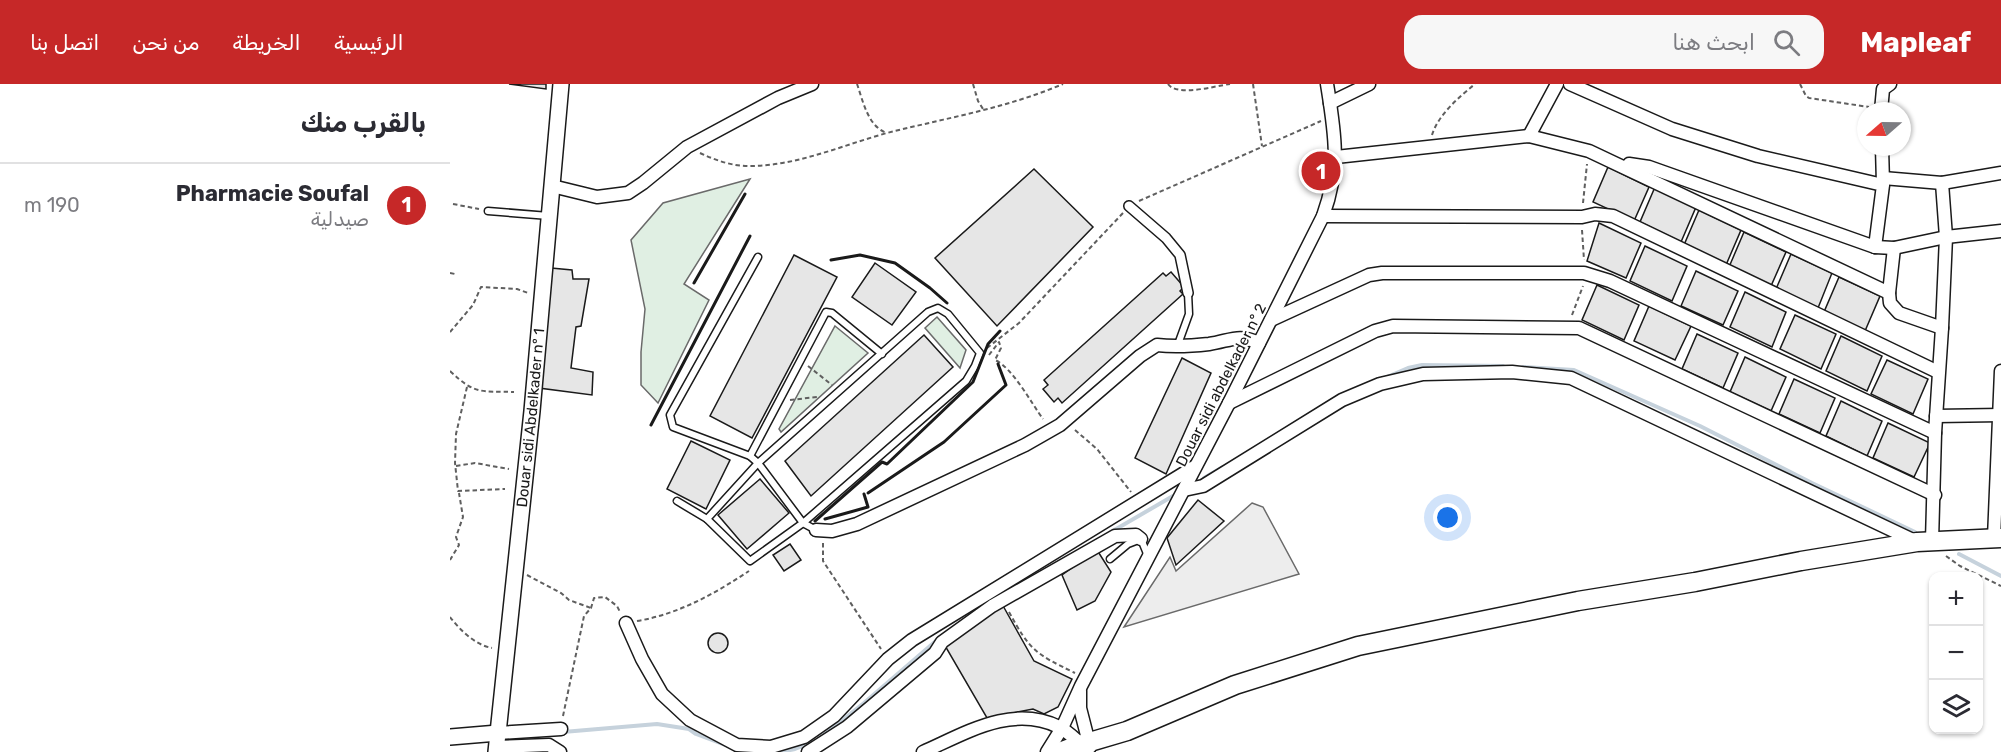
<!DOCTYPE html>
<html lang="ar">
<head>
<meta charset="utf-8">
<style>
	:root { --surface:#fff; --page:#f7f7f7; --text:#2b2b33; --muted:#7c7c81; --line:#e1e1e2; --accent:#c62828 }
	body { margin:0; font-family:Rubik,"Noto Naskh Arabic",sans-serif; background:var(--page); color:var(--text); direction:rtl }
	.controls { position:absolute; right:18px; bottom:18px; display:grid; overflow:hidden; border-radius:12px; box-shadow:0 2px 4px #0004 }
	.controls button { width:54px; height:54px; display:grid; place-items:center; padding:0; border:0; border-bottom:2px solid var(--line); background:var(--surface); color:var(--text); font:30px sans-serif }
	.compass { position:absolute; left:1407px; top:18px; width:54px; height:54px; border-radius:50%; background:var(--surface); box-shadow:0 2px 4px #0004; rotate:250deg }
	.you { position:absolute; left:998px; top:434px; width:21px; height:21px; margin:-15px; border:4px solid #fff; border-radius:50%; background:#1a73e8; box-shadow:0 0 0 9px #1a73e833 }
	.badge { display:grid; place-items:center; width:39px; height:39px; border-radius:50%; background:var(--accent); color:#fff; font-size:20px; font-weight:700 }
	.pin { position:absolute; translate:-50% -50%; border:3px solid #fff; box-shadow:0 2px 6px #0006 }
	.list { margin:0; padding:0; list-style:none }
	h2 { display:flex; justify-content:space-between; align-items:center; height:78px; margin:0; padding:0 24px; font-size:26px }
	h2 small { font-size:20px; font-weight:400; color:var(--muted) }
	.list li { display:grid; grid-template-columns:39px 1fr auto; gap:18px; align-items:center; box-sizing:border-box; height:84px; padding:0 24px; border-top:2px solid var(--line) }
	.list b { display:block; font-size:22px; white-space:nowrap }
	.list p { margin:0; font-size:20px; white-space:nowrap; color:var(--muted) }
	.list em { font-size:20px; font-style:normal; color:var(--muted) }
	.icon { flex:none; width:33px; height:33px; fill:none; stroke:currentColor; stroke-width:2; stroke-linecap:round; stroke-linejoin:round }
	.map { position:relative; flex:none; width:1551px; height:668px; overflow:hidden; direction:ltr }
	header { display:flex; align-items:center; gap:36px; box-sizing:border-box; height:84px; padding:0 30px; background:var(--accent); color:#fff }
	header strong { font-size:28px }
	nav { display:flex; gap:33px; margin-inline-start:auto; font-size:21px }
	.search { width:420px; height:54px; background:var(--page); display:flex; align-items:center; gap:15px; box-sizing:border-box; padding:0 21px; border-radius:18px; color:var(--muted); font-size:22px }
	main { display:flex }
	aside { flex:1; background:var(--surface) }
	.map>svg:first-child { display:block }
</style>
</head>
<body>
<header>
<strong>Mapleaf</strong>
<div class="search"><svg class="icon" aria-label="search" viewBox="0 0 24 24"><circle cx="10" cy="10" r="6"/><path d="M15 15l6 6"/></svg>ابحث هنا</div>
<nav><a>الرئيسية</a><a>الخريطة</a><a>من نحن</a><a>اتصل بنا</a></nav>
</header>
<main>
<div class="map">
<svg width="1551" height="668" viewBox="0 0 1551 668">
	<rect width="100%" height="100%" fill="#fff"/>
	<g fill="#e0efe3" stroke="#6a6a6a" stroke-width="1.5">
		<path d="M300,95L234,200L259,216L208,319L191,301V268L195,225L181,156L213,119Z"/>
		<path d="M487,233L516,266L510,284L475,244Z"/>
		<path d="M385,242L418,269L331,348L329,345Z"/>
	</g>
	<path fill="#ededed" stroke="#6a6a6a" stroke-width="1.5" d="M802,419L813,423L849,490L674,543L720,473L726,487Z"/>
	<g fill="none" stroke-linecap="round" stroke-linejoin="round">
		<g stroke="#c6d2dc" stroke-width="4">
			<path d="M1073,283L1124,286L1250,342L1362,399L1465,448"/>
			<path d="M937,293L958,284L972,281L1053,282"/>
			<path d="M754,394L773,383"/>
			<path d="M661,448L723,412"/>
			<path d="M1509,470L1551,492"/>
			<path d="M113,648L207,640L239,645L246,650L278,662"/>
			<path d="M331,668L345,665L366,657L414,619L487,556"/>
		</g>
	</g>
	<g fill="#e6e6e6" stroke="#1a1a1a" stroke-width="1.5">
		<path d="M59,0H96V5Z"/>
		<path d="M1158,83L1199,103L1184,137L1143,118Z"/>
		<path d="M584,85L643,143L547,242L485,174Z"/>
		<path d="M1205,103L1246,123L1231,158L1190,138Z"/>
		<path d="M1249,126L1291,146L1276,181L1234,161Z"/>
		<path d="M1149,139L1191,159L1176,194L1137,177Z"/>
		<path d="M1294,148L1336,168L1321,202L1279,183Z"/>
		<path d="M1195,162L1237,182L1222,217L1180,197Z"/>
		<path d="M1341,170L1382,189L1368,224L1326,205Z"/>
		<path d="M344,171L387,193L302,354L260,332Z"/>
		<path d="M425,179L466,208L442,241L402,213Z"/>
		<path d="M101,184L122,186L123,195H139L131,242L126,243L121,284L143,288L142,311L89,304Z"/>
		<path d="M1246,187L1288,207L1273,241L1231,222Z"/>
		<path d="M721,188L734,203L730,207L733,210L612,319L608,314L604,318L593,305L598,301L594,296L713,189L716,192Z"/>
		<path d="M1389,193L1430,212L1415,247L1374,228Z"/>
		<path d="M1147,201L1189,221L1174,256L1132,236Z"/>
		<path d="M1295,208L1336,228L1322,263L1280,243Z"/>
		<path d="M1199,222L1241,242L1225,276L1184,257Z"/>
		<path d="M1345,231L1386,250L1371,285L1330,265Z"/>
		<path d="M1247,250L1288,269L1273,304L1232,285Z"/>
		<path d="M474,251L503,283L361,412L335,377Z"/>
		<path d="M1391,252L1432,272L1417,307L1376,287Z"/>
		<path d="M1295,273L1336,293L1321,327L1280,308Z"/>
		<path d="M732,274L761,289L716,390L685,374Z"/>
		<path d="M1437,276L1478,295L1463,330L1421,310Z"/>
		<path d="M1344,295L1385,314L1370,349L1329,330Z"/>
		<path d="M1391,317L1432,337L1417,372L1376,352Z"/>
		<path d="M1438,339L1480,359L1464,393L1423,374Z"/>
		<path d="M241,357L280,376L256,425L217,405Z"/>
		<path d="M310,395L339,429L297,465L268,431Z"/>
		<path d="M748,416L774,437L726,481L717,454Z"/>
		<path d="M340,460L351,476L334,487L323,471Z"/>
		<path d="M647,466L661,488L645,517L627,526L612,491Z"/>
		<path d="M552,520L584,577L622,595L608,623L594,630L583,625L537,634L494,560Z"/>
		<circle cx="268" cy="559" r="10"/>
	</g>
	<g fill="none" stroke-linecap="round" stroke-linejoin="round">
		<defs>
			<g id="service">
				<path d="M38,127L99,132"/>
				<path d="M308,173L220,331L223,343L300,372L308,379L353,439L516,297L525,282L530,269L498,230L488,224L478,228L308,379L257,435L300,477L353,439L366,446"/>
				<path d="M727,263L739,230L738,209"/>
				<path d="M300,372L376,228L382,229L432,270"/>
				<path d="M227,417L257,435"/>
				<path d="M660,475L678,460L691,455L698,472"/>
			</g>
			<path id="pedestrian" d="M679,122L716,154L730,171L738,209"/>
			<g id="minor">
				<path d="M1120,0L1222,45L1308,72L1433,101L1425,163"/>
				<path d="M880,19L919,0"/>
				<path d="M1431,27L1433,5L1440,0"/>
				<path d="M1079,52L1107,0"/>
				<path d="M1432,63L1433,100"/>
				<path d="M886,73L1079,52L1139,67L1439,209L1440,219L1449,229L1492,244"/>
				<path d="M1179,80L1199,83L1425,163L1444,164L1496,153L1551,147"/>
				<path d="M1433,94L1492,99L1551,89"/>
				<path d="M102,102L147,113L178,109L193,99L237,63L328,14L362,0"/>
				<path d="M873,132L1132,133L1145,130L1163,132L1488,288"/>
				<path d="M1439,209L1444,164"/>
				<path d="M821,236L919,191L932,189H1134L1160,197L1485,349"/>
				<path d="M779,319L925,247L943,242L1129,244L1485,411"/>
				<path d="M1486,332L1551,331"/>
				<path d="M734,406L753,402L892,316L930,300L973,290L1062,288L1121,294L1467,458"/>
				<path d="M366,446L382,447L407,440L575,361L610,341L690,272L707,261C725,263 741,262 759,260C780,257 788,249 809,259"/>
				<path d="M1544,454L1551,287"/>
				<path d="M1482,457L1485,349L1492,244L1496,153L1492,99"/>
				<path d="M176,539L192,575L212,610L240,636L287,661L321,663L354,653L384,632L438,575L462,556L744,383"/>
				<path d="M630,607V624L640,663"/>
				<path d="M48,649L111,645"/>
				<path d="M47,663L99,661L110,668"/>
				<path d="M358,668L397,643L485,569L492,558L542,522L665,452L686,451L691,455"/>
				<path d="M473,668C516,649 562,620 609,643C617,647 624,654 631,660"/>
				<path d="M597,668L612,644L631,602L779,319L873,132C891,82 885,50 877,0"/>
			</g>
			<g id="tertiary">
				<path d="M0,653L48,649"/>
				<path id="s1" d="M46,668L82,327L111,0"/>
			</g>
			<g id="primary">
				<path d="M633,660L677,647L785,601L908,562L1128,517L1245,498L1351,477L1467,458L1551,454"/>
				<path d="M610,668L628,661"/>
			</g>
		</defs>
		<use href="#service" stroke="#1a1a1a" stroke-width="9"/>
		<use href="#pedestrian" stroke="#1a1a1a" stroke-width="12"/>
		<use href="#minor" stroke="#1a1a1a" stroke-width="15"/>
		<use href="#tertiary" stroke="#1a1a1a" stroke-width="18"/>
		<use href="#primary" stroke="#1a1a1a" stroke-width="21"/>
		<g stroke="#5f5f5f" stroke-width="2" stroke-dasharray="4.5 3" stroke-linecap="butt">
			<path d="M407,0C413,17 418,43 437,49"/>
			<path d="M523,0L528,17L533,25"/>
			<path d="M718,0C727,13 765,2 780,0"/>
			<path d="M803,0L812,62"/>
			<path d="M1350,0L1356,12L1359,14L1419,23"/>
			<path d="M982,51C988,31 1009,13 1025,0"/>
			<path d="M250,69C267,77 285,83 303,82C349,81 393,61 437,49C496,34 557,24 613,0"/>
			<path d="M689,117L871,37"/>
			<path d="M1133,119L1137,80"/>
			<path d="M3,120L29,125"/>
			<path d="M1132,146L1134,176"/>
			<path d="M0,189L5,190"/>
			<path d="M1122,231L1133,202"/>
			<path d="M0,248L23,221L31,203L67,205L78,209"/>
			<path d="M537,264L569,239L673,129"/>
			<path d="M539,271L549,258L551,264L545,276C562,283 582,320 593,335"/>
			<path d="M358,282L382,301"/>
			<path d="M0,287C25,311 31,307 64,308"/>
			<path d="M17,303L6,350L5,379L8,407L55,405"/>
			<path d="M340,316L367,313"/>
			<path d="M625,346L647,365L681,408"/>
			<path d="M6,382L25,379L59,385"/>
			<path d="M373,459V477L431,565"/>
			<path d="M1496,472L1510,482L1551,502"/>
			<path d="M0,476L9,461L6,453L13,433L9,409"/>
			<path d="M77,491L111,509L119,516L141,524"/>
			<path d="M559,528C580,567 586,570 625,589"/>
			<path d="M0,533C10,546 25,561 42,564"/>
			<path d="M187,537C229,530 264,510 299,487"/>
			<path d="M113,632L134,532L141,524L144,514L155,513L167,522L170,528"/>
		</g>
		<use href="#service" stroke="#fff" stroke-width="6"/>
		<use href="#pedestrian" stroke="#fff" stroke-width="9"/>
		<use href="#minor" stroke="#fff" stroke-width="12"/>
		<use href="#tertiary" stroke="#fff" stroke-width="15"/>
		<use href="#primary" stroke="#fff" stroke-width="18"/>
		<g stroke="#1a1a1a" stroke-width="3">
			<path d="M381,176L410,171L445,179L480,204L497,219"/>
			<path d="M244,199L295,110"/>
			<path d="M201,341L300,152"/>
			<path d="M418,409L494,358L556,301L548,280"/>
			<path d="M375,435L418,423L414,410"/>
			<path d="M365,437L432,378L437,380L523,298L538,260L550,247"/>
		</g>
	</g>
	<g text-anchor="middle" stroke-width="4.5" stroke-linejoin="round" paint-order="stroke">
		<g font-size="15" fill="#1a1a1a" stroke="#fff">
			<text transform="translate(771 301) rotate(-63)" y="5">Douar sidi abdelkader n° 2</text>
			<text dy="5" stroke="none"><textPath href="#s1" startOffset="336">Douar sidi Abdelkader n° 1</textPath></text>
		</g>
	</g>
</svg>
<div class="controls">
<button>+</button>
<button>−</button>
<button><svg class="icon" aria-label="layers" viewBox="0 0 24 24"><path d="M12 4l9 5-9 5-9-5zM3 14l9 5 9-5"/></svg></button>
</div>
<svg class="compass" viewBox="-18 -18 36 36"><path d="M0-13l5 13h-10z" fill="#e53935"/><path d="M0 13l5-13h-10z" fill="#7c7c81"/></svg>
<div class="you"></div>
<div class="pin badge" style="left:871px;top:87px">1</div>
</div>
<aside>
<h2>بالقرب منك<small></small></h2>
<ul class="list">
<li><span class="badge">1</span><div><b>Pharmacie Soufal</b><p>صيدلية</p></div><em>190 m</em></li>
</ul>
</aside>
</main>
</body>
</html>
